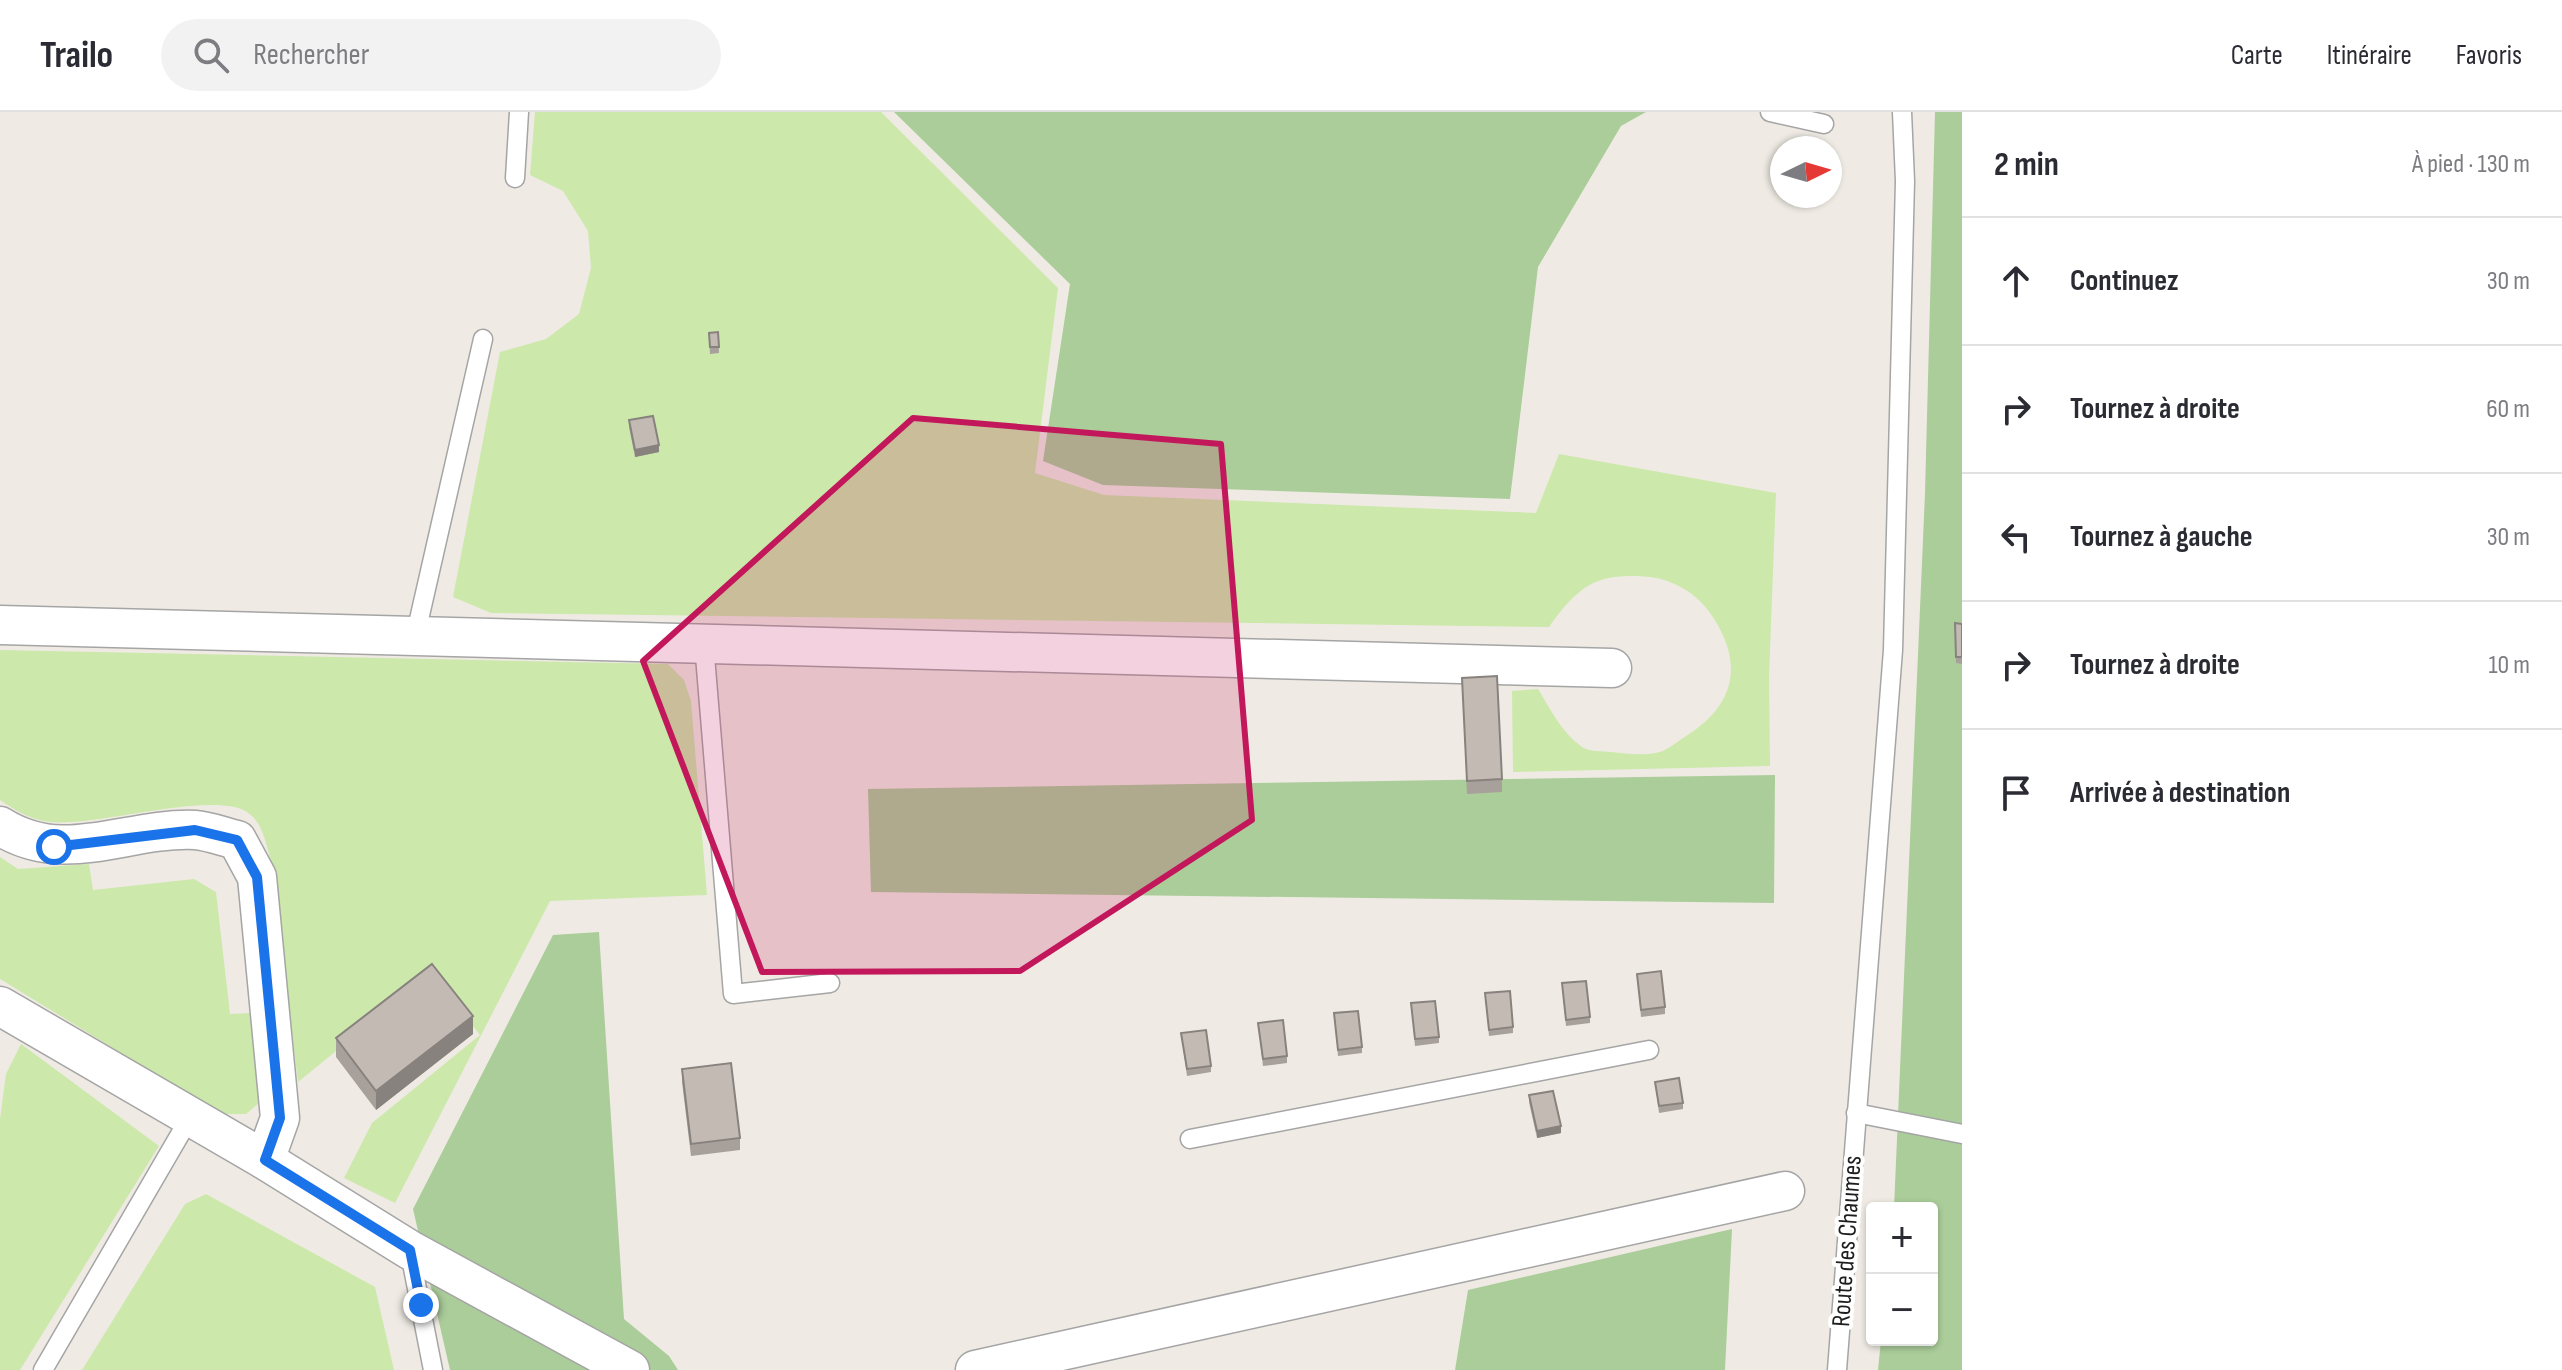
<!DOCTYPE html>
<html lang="fr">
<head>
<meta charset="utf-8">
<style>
	:root { --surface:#fff; --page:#f2f2f3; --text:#2b2b33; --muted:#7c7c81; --line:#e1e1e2 }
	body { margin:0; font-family:"Sofia Sans Condensed",sans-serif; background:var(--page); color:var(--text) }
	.controls { position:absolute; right:24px; bottom:24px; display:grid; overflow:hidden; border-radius:8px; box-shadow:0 2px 6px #0004 }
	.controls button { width:72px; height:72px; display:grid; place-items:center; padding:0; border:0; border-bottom:2px solid var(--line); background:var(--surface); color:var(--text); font:40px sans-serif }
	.compass { position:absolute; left:1770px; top:24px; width:72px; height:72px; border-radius:50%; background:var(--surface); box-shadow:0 2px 6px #0004; rotate:85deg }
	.stop { position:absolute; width:24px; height:24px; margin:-18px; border:6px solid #1a73e8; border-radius:50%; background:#fff }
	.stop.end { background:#1a73e8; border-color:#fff; box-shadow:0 2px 8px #0008 }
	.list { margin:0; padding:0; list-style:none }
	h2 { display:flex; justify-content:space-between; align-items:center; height:104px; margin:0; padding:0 32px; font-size:34px }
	h2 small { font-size:26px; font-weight:400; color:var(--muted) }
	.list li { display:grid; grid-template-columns:52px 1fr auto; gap:24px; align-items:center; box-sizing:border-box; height:128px; padding:0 32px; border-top:2px solid var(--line) }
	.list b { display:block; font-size:30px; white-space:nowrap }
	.list em { font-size:26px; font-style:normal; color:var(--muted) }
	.icon { flex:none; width:44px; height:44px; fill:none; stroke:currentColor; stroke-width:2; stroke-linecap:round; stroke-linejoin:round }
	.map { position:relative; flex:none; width:1962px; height:1258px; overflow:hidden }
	header { display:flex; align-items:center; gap:48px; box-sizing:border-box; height:112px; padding:0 40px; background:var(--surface); border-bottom:2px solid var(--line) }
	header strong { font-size:38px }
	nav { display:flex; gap:44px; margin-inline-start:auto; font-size:28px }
	.search { width:560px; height:72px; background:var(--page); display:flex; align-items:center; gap:20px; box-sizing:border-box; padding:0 28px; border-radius:44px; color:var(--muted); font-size:30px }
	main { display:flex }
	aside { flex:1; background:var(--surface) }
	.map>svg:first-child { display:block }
</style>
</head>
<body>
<header>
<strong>Trailo</strong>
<div class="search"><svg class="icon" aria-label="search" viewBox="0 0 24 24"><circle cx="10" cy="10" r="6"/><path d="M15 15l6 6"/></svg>Rechercher</div>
<nav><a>Carte</a><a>Itinéraire</a><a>Favoris</a></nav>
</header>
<main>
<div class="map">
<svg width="1962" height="1258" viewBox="0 0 1962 1258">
	<rect width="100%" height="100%" fill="#efebe4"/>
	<g fill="#cce8ab">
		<path d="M535,0H881L1058,176L1035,361L1104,383L1536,401L1559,342L1776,381L1769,565L1770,654L1513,660L1512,579L1538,577C1551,598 1562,621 1582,635C1589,640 1602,639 1611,640C1626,642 1646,644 1660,640C1669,637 1678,629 1686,624C1737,592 1744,549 1710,501C1696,481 1674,468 1650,465C1597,460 1579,473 1549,515L491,501L453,485L500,240L546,227L579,202L591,156L588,119L563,79L530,63Z"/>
		<path d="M0,538L668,552L684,568L691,589L707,783L550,789L395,1091L344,1066L372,1011L480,923L431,862L298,970L271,749C266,732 263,711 247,700C214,678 95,715 51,710C31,708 16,699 0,688Z"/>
		<path d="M0,745L18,757L89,752L93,778L194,767L216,780L230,902L251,901L260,990L246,1002H221L0,867Z"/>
		<path d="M21,932L159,1034L20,1258H0V1007L6,962Z"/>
		<path d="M206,1082L375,1175L394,1258H82L185,1092Z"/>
	</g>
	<g fill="#abcd9a">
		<path d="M894,0H1646L1621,14L1538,155L1510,387L1103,373L1043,349L1070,172Z"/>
		<path d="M1935,0H1962V1258H1878L1881,1228H1932V1096H1894L1925,381Z"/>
		<path d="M1775,663L1774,791L871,780L868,677Z"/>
		<path d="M599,820L624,1207L669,1244L678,1258H450L413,1097L553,823Z"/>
		<path d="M1732,1117L1725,1258H1455L1468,1178Z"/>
	</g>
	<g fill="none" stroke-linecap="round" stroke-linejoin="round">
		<defs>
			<g id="service">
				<path d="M1770,0L1824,12"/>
				<path d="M515,66L519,0"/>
				<path d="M415,525L483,227"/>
				<path d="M704,532L733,882L830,871"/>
				<path d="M1856,1001L1962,1022"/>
				<path d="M1190,1027L1649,938"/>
				<path d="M410,1141L433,1258"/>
				<path d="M43,1258L189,1007"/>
				<path d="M1837,1258L1893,538L1905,69L1902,0"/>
			</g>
			<g id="minor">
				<path d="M0,513L1612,556"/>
				<path d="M0,714C65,755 125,715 195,718C209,719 224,725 237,728L257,765L280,1006L265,1048"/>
				<path d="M0,894L265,1048L410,1138L630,1258"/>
				<path d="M975,1258L1785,1079"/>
			</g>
		</defs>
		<use href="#service" stroke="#a5a5a5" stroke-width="21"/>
		<use href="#minor" stroke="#a5a5a5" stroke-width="41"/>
		<use href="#service" stroke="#fff" stroke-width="18"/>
		<use href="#minor" stroke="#fff" stroke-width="38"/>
	</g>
	<g fill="#a8a09b">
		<path d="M718,220L719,241L710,242L709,221Z"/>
		<path d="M629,308L659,340L635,345L629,315Z"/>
		<path d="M1955,511L1962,512V552L1956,551Z"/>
		<path d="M1462,566L1502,667V680L1467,682Z"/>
		<path d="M1637,862L1665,895V902L1641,905Z"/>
		<path d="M1562,871L1590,905V911L1566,914Z"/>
		<path d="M1485,881L1513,915V921L1489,924Z"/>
		<path d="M1411,891L1439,925V931L1415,934Z"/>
		<path d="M1334,901L1362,935V941L1338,944Z"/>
		<path d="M1258,911L1287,944V951L1263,954Z"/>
		<path d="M1181,921L1211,954V960L1187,964Z"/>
		<path d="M473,922L376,998L336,945V926Z"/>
		<path d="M682,957L740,1026V1038L691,1044L682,970Z"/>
		<path d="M1655,970L1683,991V997L1659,1001Z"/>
		<path d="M1529,983L1561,1021L1537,1026L1529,990Z"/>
	</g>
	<g fill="#88827e">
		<path d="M659,333V340L635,345V338Z"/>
		<path d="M473,904V922L376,998V979Z"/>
		<path d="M1561,1014V1021L1537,1026V1019Z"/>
	</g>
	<g fill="#c3bab4" stroke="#88827e" stroke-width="2">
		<path d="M718,220L719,235H710L709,221Z"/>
		<path d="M653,304L659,333L635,338L629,308Z"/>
		<path d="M1955,511L1962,512V545H1956Z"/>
		<path d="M1497,564L1502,667L1467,669L1462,566Z"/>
		<path d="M432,852L473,904L376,979L336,926Z"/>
		<path d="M1661,859L1665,895L1641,898L1637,862Z"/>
		<path d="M1586,869L1590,905L1566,908L1562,871Z"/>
		<path d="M1510,879L1513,915L1489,918L1485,881Z"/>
		<path d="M1435,889L1439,925L1415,927L1411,891Z"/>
		<path d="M1358,899L1362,935L1338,938L1334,901Z"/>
		<path d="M1283,908L1287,944L1263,947L1258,911Z"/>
		<path d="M1206,918L1211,954L1187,957L1181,921Z"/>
		<path d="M731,951L740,1026L691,1032L682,957Z"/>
		<path d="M1679,966L1683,991L1659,994L1655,970Z"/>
		<path d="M1553,979L1561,1014L1537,1019L1529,983Z"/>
	</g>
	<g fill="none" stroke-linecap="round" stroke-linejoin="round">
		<path stroke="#1a73e8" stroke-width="10" d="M54,735L195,718L237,728L257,765L280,1006L265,1048L410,1138L421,1193"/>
	</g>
	<path fill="#c2185b" fill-opacity="0.2" stroke="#c2185b" stroke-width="6" stroke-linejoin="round" d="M913,306L1221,332L1252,708L1020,859L762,860L643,549Z"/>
	<g text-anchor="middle" stroke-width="8" stroke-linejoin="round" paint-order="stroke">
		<g font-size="26" fill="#1e1e1e" stroke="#fff">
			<text transform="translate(1846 1129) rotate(-86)" y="9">Route des Chaumes</text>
		</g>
	</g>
</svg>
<div class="controls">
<button>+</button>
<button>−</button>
</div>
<svg class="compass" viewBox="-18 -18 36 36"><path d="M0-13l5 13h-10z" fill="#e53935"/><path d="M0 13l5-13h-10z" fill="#7c7c81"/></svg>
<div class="stop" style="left:54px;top:735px"></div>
<div class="stop end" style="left:421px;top:1193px"></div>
</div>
<aside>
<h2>2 min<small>À pied · 130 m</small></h2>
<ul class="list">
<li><svg class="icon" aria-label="ahead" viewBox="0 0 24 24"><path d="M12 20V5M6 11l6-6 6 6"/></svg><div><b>Continuez</b></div><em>30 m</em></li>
<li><svg class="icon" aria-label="right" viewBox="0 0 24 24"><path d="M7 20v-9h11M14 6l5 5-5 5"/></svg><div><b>Tournez à droite</b></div><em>60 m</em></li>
<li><svg class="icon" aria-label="left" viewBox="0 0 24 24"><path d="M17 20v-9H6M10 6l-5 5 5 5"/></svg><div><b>Tournez à gauche</b></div><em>30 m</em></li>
<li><svg class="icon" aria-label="right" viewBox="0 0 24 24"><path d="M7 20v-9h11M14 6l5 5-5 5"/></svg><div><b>Tournez à droite</b></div><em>10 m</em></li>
<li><svg class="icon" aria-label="arrive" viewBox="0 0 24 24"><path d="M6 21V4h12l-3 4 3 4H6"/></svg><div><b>Arrivée à destination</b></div></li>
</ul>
</aside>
</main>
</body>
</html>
